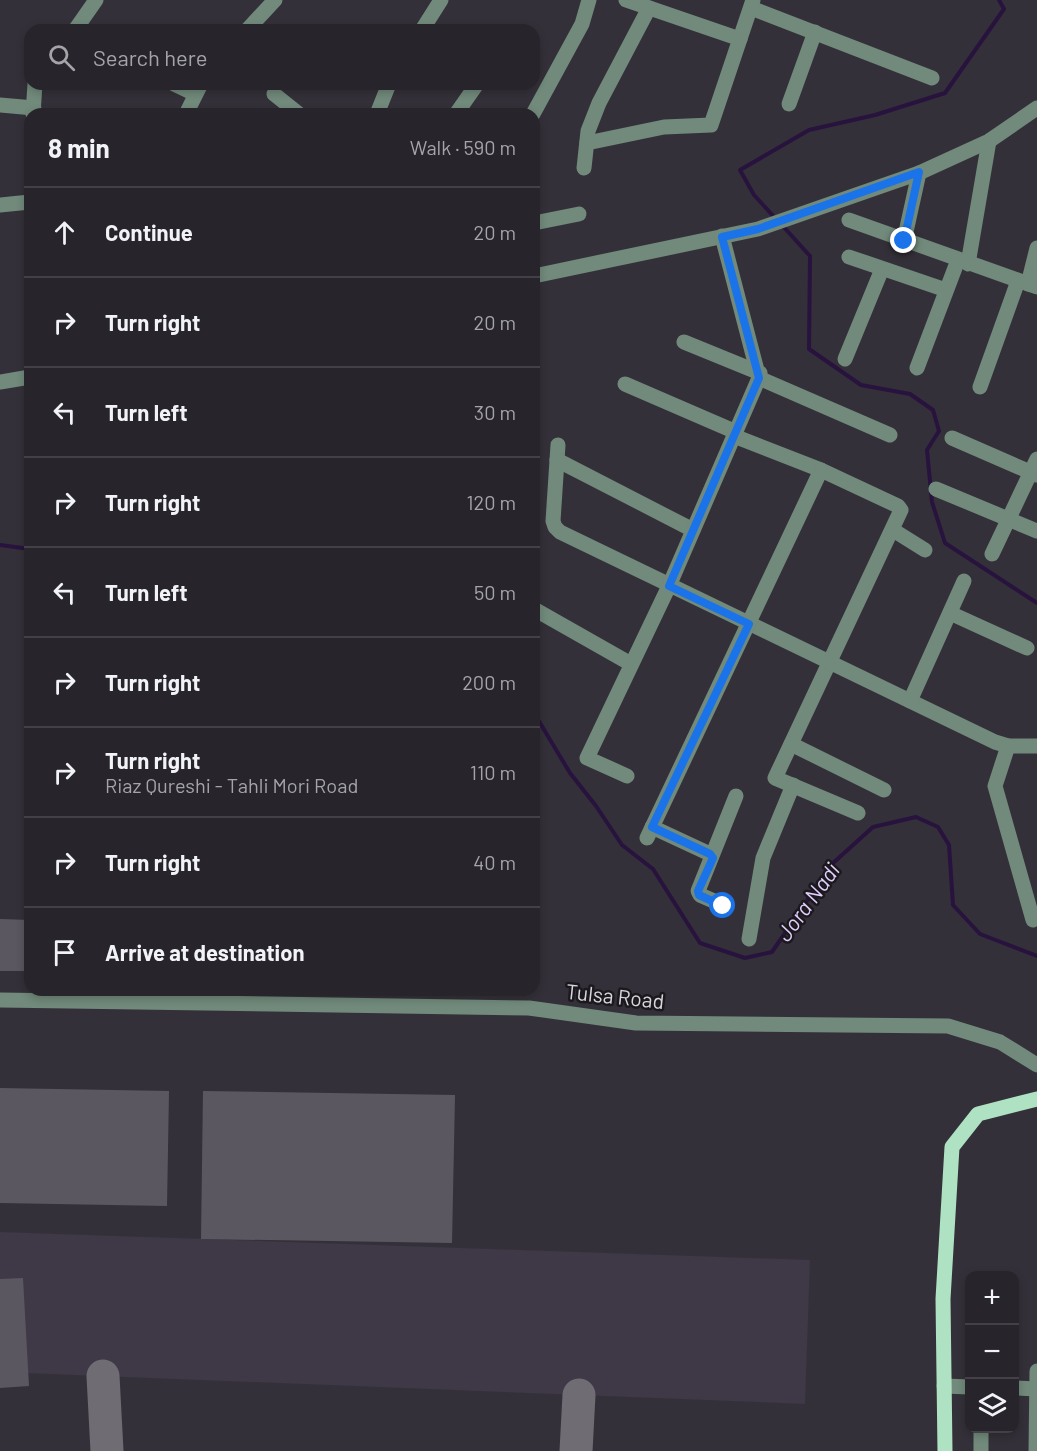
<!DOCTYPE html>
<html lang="en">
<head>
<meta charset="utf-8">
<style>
	:root { --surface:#27242b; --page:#333037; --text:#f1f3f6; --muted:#a4a4a9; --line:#434147 }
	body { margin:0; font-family:Barlow,sans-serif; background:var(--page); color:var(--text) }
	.controls { position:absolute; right:18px; bottom:18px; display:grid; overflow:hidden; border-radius:12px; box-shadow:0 3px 9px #0003 }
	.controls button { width:54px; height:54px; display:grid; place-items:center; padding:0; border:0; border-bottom:2px solid var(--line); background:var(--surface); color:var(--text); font:30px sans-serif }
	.stop { position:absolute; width:18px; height:18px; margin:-14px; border:4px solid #1a73e8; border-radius:50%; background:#fff }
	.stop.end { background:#1a73e8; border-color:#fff; box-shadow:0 2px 6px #0008 }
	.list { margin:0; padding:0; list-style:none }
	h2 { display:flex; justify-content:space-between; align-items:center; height:78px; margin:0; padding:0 24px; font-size:26px }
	h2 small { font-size:20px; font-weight:400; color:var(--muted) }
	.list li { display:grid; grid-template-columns:39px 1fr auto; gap:18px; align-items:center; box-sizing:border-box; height:90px; padding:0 24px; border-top:2px solid var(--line) }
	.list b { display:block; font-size:22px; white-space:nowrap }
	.list p { margin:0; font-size:20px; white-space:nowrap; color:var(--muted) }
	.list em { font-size:20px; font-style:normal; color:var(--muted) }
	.icon { flex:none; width:33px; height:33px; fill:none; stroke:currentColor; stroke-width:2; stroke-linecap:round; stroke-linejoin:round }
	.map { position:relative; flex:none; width:1037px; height:1451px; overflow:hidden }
	.search { position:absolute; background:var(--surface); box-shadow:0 3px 9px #0003; left:24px; top:24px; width:516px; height:66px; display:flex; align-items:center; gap:15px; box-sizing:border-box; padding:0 21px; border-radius:18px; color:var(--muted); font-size:22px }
	.panel { position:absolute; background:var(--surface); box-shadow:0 3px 9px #0003; left:24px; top:108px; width:516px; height:888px; border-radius:18px }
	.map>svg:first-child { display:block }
</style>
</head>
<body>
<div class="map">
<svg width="1037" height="1451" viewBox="0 0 1037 1451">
	<rect width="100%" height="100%" fill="#343039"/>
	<path fill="#3e3847" d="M0,1232L810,1260L805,1404L0,1372Z"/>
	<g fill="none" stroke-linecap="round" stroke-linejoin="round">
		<g stroke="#28133e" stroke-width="4">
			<path d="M776,219L754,195L740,170L809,130L875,115L945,93L1004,9L999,0"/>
			<path d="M781,224L810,256L809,349L861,385L910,394L933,410L939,431L927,450L932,502L945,543L1037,603"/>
			<path d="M0,545L30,549"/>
			<path d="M534,713L570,773L596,806L622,845L653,869L700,943L745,958L772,952L832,864L873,827L916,817L938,827L949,845L953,905L980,934L1037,956"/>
		</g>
		<g stroke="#706c74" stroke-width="33">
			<path d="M103,1376L107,1451"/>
			<path d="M576,1451L579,1395"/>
		</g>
	</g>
	<g fill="#5b5761">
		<path d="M0,919L30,920V971H0Z"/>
		<path d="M0,1088L169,1091L167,1206L0,1203Z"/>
		<path d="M203,1091L455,1095L452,1243L201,1239Z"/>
		<path d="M23,1278L29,1386L0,1388V1279Z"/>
	</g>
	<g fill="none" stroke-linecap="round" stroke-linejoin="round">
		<g stroke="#718a7b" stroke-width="15">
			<path d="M626,0L740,39"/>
			<path d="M751,8L932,78"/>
			<path d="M75,30L96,0"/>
			<path d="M247,30L275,0"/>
			<path d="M422,30L441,0"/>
			<path d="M174,84L195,94"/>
			<path d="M274,94L299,114"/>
			<path d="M789,104L815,32"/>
			<path d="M0,105L34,108"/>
			<path d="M33,114L35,84"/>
			<path d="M186,114L201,84"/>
			<path d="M377,114L389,84"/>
			<path d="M456,114L477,84"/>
			<path d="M533,114L582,24L589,0"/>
			<path d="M587,143L664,127L711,125L753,0"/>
			<path d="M584,168L588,131L599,103L649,8"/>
			<path d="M0,205L30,202"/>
			<path d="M849,220L1037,287"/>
			<path d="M534,223L579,214"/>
			<path d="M904,241L919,173"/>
			<path d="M849,257L946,290"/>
			<path d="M968,264L989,141"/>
			<path d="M534,276L758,229L919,173L989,141L1037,108"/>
			<path d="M1028,284L1037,248"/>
			<path d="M684,342L760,373"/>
			<path d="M845,359L882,269"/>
			<path d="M917,368L958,260"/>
			<path d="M759,378L890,435"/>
			<path d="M0,382L30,377"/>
			<path d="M625,384L736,432"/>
			<path d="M980,387L1018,281"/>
			<path d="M734,436L821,470L898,506L901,510L775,778L858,813"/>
			<path d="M952,438L1037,475"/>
			<path d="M558,445L553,521L555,527L560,532L995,742L1008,746H1037"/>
			<path d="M557,460L693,530"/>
			<path d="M936,489L1037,531"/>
			<path d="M893,530L925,550"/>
			<path d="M992,554L1037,459"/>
			<path d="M534,609L631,664"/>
			<path d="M950,613L1027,648"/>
			<path d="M910,701L964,581"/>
			<path d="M791,744L884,790"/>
			<path d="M1008,746L995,786L1033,920"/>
			<path d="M627,776L587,758L669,586L759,378L722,236"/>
			<path d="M652,827L710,854"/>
			<path d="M647,838L821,470"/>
			<path d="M723,905L700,895L698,891L736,796"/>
			<path d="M749,939L763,858L793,785"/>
			<path d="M0,1000L529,1008L636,1023L948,1026L1000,1042L1037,1065"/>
			<path d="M944,1386L970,1387"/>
			<path d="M1014,1388L1037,1389"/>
			<path d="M981,1428V1451"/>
			<path d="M1036,1451L1037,1371"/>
		</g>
		<path stroke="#aee2c3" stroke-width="15" d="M945,1451L943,1299L952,1147L978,1114L1037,1099"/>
	</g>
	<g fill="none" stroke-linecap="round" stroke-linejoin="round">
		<path stroke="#1a73e8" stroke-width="8" d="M723,906L699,895L698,891L713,858L710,854L652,827L749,624L669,586L759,378L722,237L758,229L919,172L904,241"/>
	</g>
	<g text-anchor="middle" stroke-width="5" stroke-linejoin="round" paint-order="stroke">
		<g font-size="21" fill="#d8d6dc" stroke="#1b191d">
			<text transform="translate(615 997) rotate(6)" y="7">Tulsa Road</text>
		</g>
		<g font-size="22" font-style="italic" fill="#e2cffd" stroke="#1b191d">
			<text transform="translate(808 902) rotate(-54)" y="8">Jora Nadi</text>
		</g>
	</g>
</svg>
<div class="controls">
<button>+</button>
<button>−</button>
<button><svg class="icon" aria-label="layers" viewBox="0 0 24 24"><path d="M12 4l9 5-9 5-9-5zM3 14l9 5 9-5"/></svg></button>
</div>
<div class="stop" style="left:723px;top:906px"></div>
<div class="stop end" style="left:904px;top:241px"></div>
<div class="search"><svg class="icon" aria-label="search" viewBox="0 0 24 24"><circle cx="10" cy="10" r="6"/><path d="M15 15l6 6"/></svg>Search here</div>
<section class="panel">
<h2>8 min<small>Walk · 590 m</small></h2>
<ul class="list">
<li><svg class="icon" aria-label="ahead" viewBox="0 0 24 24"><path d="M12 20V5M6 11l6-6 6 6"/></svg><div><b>Continue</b></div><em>20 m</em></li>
<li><svg class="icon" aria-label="right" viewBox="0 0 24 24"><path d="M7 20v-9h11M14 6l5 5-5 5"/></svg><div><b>Turn right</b></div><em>20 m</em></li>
<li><svg class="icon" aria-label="left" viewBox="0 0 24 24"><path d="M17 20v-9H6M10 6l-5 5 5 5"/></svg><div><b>Turn left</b></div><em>30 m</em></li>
<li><svg class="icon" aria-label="right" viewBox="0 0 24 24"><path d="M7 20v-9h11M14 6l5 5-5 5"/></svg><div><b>Turn right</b></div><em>120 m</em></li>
<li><svg class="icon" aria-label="left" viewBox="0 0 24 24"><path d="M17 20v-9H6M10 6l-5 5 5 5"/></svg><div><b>Turn left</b></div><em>50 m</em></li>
<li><svg class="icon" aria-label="right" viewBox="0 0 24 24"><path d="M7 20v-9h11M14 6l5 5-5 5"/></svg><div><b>Turn right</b></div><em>200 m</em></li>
<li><svg class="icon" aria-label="right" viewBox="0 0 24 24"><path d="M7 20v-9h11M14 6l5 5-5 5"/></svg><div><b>Turn right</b><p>Riaz Qureshi - Tahli Mori Road</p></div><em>110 m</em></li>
<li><svg class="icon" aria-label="right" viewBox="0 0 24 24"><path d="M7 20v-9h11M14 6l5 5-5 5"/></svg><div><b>Turn right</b></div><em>40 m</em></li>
<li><svg class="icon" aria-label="arrive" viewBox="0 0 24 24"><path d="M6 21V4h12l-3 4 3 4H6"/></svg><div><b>Arrive at destination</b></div></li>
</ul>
</section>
</div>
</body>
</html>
